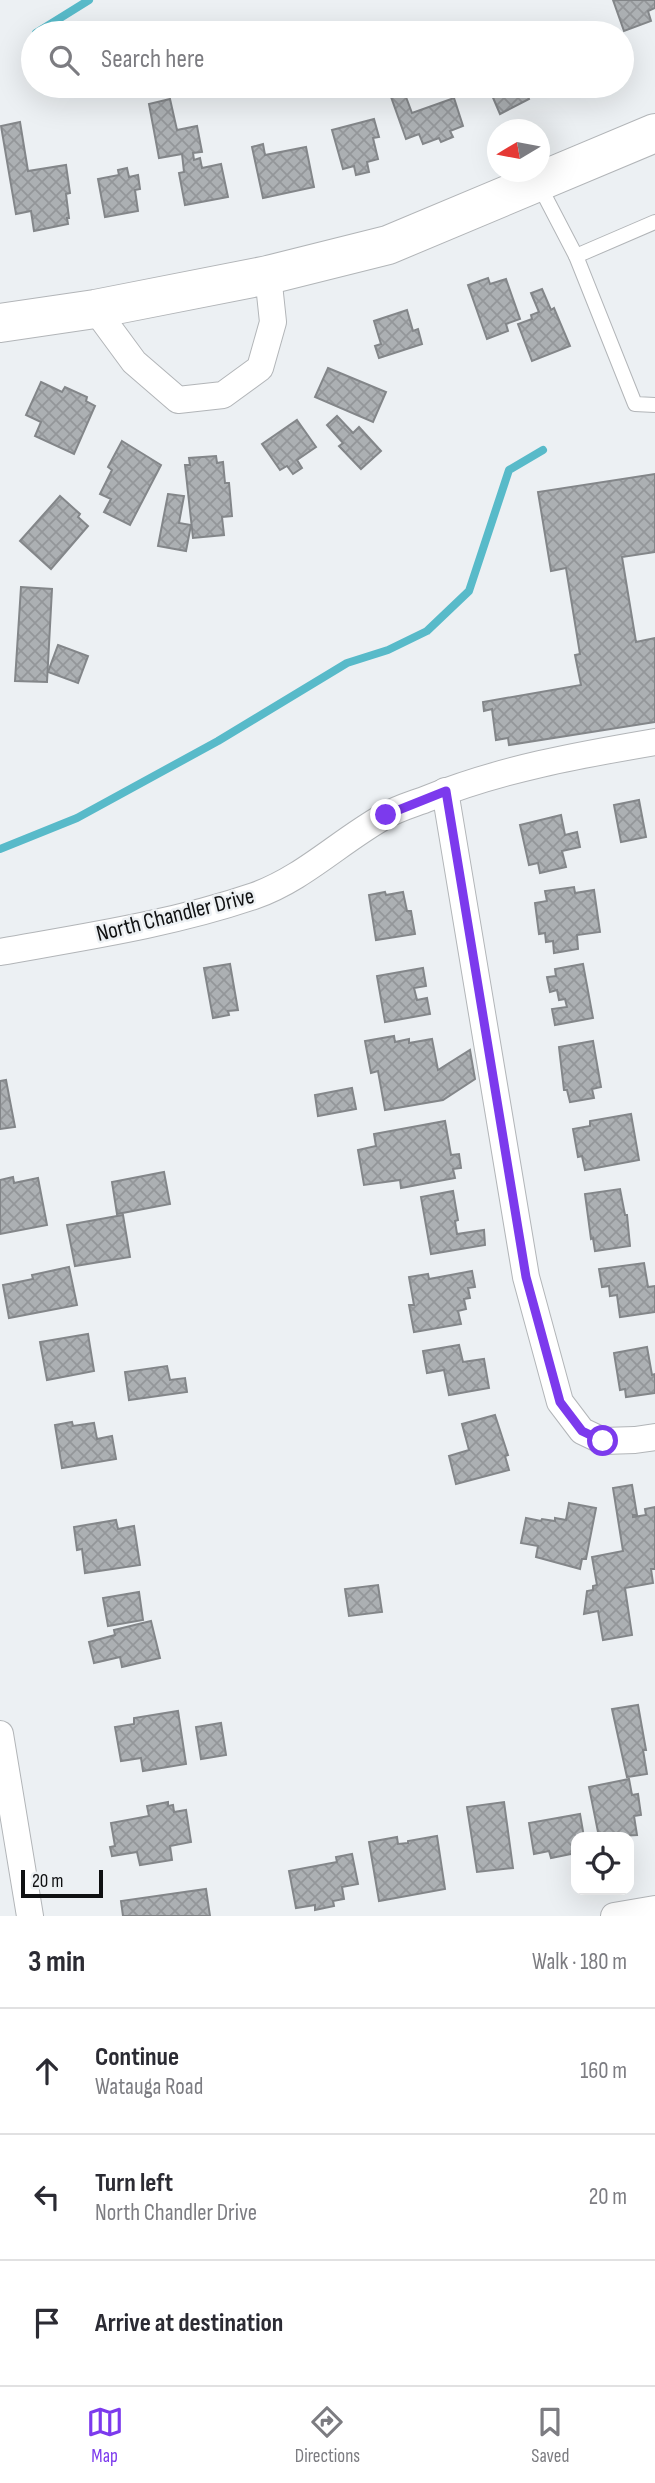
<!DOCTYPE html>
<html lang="en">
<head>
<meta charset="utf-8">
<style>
	:root { --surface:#fff; --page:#f7f7f7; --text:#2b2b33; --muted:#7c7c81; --line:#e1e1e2; --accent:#7c3aed }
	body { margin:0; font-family:"Sofia Sans Condensed",sans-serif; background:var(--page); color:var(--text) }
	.controls { position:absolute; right:21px; bottom:21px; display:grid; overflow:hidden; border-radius:14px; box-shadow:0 7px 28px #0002 }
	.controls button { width:63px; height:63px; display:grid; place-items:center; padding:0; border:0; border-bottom:2px solid var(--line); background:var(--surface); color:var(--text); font:35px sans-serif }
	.compass { position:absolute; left:487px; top:119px; width:63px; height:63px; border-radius:50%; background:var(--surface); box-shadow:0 7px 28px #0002; rotate:260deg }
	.scale { position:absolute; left:21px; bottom:18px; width:82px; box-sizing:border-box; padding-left:7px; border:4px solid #101112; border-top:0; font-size:19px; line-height:24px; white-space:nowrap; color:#101112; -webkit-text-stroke:5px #ecf0f3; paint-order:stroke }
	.stop { position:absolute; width:21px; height:21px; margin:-16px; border:5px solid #7c3aed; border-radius:50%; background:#fff }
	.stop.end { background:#7c3aed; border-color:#fff; box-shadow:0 2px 7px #0008 }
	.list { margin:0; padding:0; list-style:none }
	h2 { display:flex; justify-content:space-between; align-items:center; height:91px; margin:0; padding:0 28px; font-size:30px }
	h2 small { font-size:23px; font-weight:400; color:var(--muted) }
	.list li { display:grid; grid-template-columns:46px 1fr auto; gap:21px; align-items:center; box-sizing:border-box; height:126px; padding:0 28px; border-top:2px solid var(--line) }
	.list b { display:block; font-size:26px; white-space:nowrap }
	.list p { margin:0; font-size:23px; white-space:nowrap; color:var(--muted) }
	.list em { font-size:23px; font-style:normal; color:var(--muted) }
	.icon { flex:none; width:38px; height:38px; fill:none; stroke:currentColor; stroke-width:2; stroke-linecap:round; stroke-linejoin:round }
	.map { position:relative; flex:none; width:655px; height:1916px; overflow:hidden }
	.search { position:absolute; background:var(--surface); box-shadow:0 7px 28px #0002; left:21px; right:21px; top:21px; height:77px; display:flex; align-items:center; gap:18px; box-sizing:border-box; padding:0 24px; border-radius:38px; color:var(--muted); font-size:26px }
	.sheet { height:469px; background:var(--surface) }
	nav { display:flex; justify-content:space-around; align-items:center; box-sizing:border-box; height:98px; border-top:2px solid var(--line); background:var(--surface); font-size:19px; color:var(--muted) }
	nav a { display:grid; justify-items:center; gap:4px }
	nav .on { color:var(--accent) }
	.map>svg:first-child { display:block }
</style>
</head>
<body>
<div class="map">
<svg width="655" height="1916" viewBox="0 0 655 1916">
	<defs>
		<pattern id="building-cross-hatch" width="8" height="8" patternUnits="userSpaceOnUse" patternTransform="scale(1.75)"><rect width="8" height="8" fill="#acb0b3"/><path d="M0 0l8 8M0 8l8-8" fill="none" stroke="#939699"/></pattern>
	</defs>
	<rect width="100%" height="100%" fill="#ecf0f3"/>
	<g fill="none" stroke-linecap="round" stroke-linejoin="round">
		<g stroke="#58bac9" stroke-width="8">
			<path d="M36,33L89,0"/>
			<path d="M0,849L77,818L218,741L347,663L388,650L427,631L469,591L509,470L543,450"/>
		</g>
	</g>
	<g fill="url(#building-cross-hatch)" stroke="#838689" stroke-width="2">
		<path d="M613,0H655V8L648,11L651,21L624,31Z"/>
		<path d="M488,86H524L529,99L500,114Z"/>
		<path d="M403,89L412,113L454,98L463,126L450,131L453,137L441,142L439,138L423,144L419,134L406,139L390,94Z"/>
		<path d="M170,99L177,130L197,126L202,152L193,153L194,160L200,158L202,168L221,164L228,197L185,205L179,173L184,172L182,154L159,158L149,104Z"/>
		<path d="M374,119L379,137L373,138L378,159L367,162L369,172L356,175L354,166L343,169L332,130Z"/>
		<path d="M20,122L28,171L66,165L70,193L66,194L69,218H67L68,224L34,231L31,211L16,214L1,126Z"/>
		<path d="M263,144L265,155L306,147L314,187L263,198L252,147Z"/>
		<path d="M127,168L129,177L138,175L140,189L135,190L138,211L105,217L98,179L119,175L118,170Z"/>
		<path d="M488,278L490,284L506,279L520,319L506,324L508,331L487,339L468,285Z"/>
		<path d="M542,289L551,310L554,308L570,346L532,361L518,324L532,319L531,315L539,312L531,293Z"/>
		<path d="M407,310L413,331L418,329L422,344L379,358L375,346L381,344L374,321Z"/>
		<path d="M328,368L386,392L373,422L315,397Z"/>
		<path d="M41,382L62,392L65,387L87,397L86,401L95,406L74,454L35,436L41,422L26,415Z"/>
		<path d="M337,416L353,433L359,427L381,451L361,469L339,446L343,443L327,425Z"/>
		<path d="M297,420L316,447L297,460L302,468L293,474L287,466L280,470L262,444Z"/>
		<path d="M122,441L161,465L130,525L104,512L111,499L100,494L112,470L108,467Z"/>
		<path d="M216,456L217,463L223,462L225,483H229L232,516L222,517L224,535L193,538L185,465H190L189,458Z"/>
		<path d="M655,474V552L622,557L636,642L655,638V722L509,745L508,738L496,740L492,709L484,711L483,702L581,685L575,655L580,654L566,568L551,571L538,492Z"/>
		<path d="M168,494L184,496L179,523L191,525L186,551L158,546Z"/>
		<path d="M60,496L80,514L78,517L88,526L51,569L20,541Z"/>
		<path d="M21,587L52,589L47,682L15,681Z"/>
		<path d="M58,645L88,656L78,683L48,672Z"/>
		<path d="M639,800L646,837L621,842L614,805Z"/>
		<path d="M561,815L565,835L577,832L580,847L562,851L566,867L540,873L538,863L529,865L520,825Z"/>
		<path d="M574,887L575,893L594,890L600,932L577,935L578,949L554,953L553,941L546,942L545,933L539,934L535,903L547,901L545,891Z"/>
		<path d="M385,892L386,895L403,892L407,911H411L415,934L376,940L369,895Z"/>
		<path d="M230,964L238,1010L228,1011L229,1015L213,1018L204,968Z"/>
		<path d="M583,964L593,1018L555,1025L552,1009L567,1007L565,999L559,1000L557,990L550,992L547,977L556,976L555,969Z"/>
		<path d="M423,968L426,986L414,988L417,1000L427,998L430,1014L385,1022L377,976Z"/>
		<path d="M394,1036L395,1042L409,1039V1043L432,1039L438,1070L470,1050L475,1079L443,1100L385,1110L378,1071L371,1073L365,1041Z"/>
		<path d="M593,1041L601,1087L592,1089L594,1098L570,1102L567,1090H564L559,1047Z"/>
		<path d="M6,1080L15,1127L0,1129V1081Z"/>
		<path d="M352,1088L356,1109L318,1116L315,1095Z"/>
		<path d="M631,1114L639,1160L585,1170L582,1156L578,1157L573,1129L590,1126V1121Z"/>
		<path d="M445,1121L451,1155L459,1154L461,1168L453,1169L455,1178L401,1188L400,1180L364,1185L358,1150L376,1146L374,1134Z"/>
		<path d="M164,1172L170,1204L117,1214L112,1182Z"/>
		<path d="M13,1177L14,1183L38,1178L47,1225L0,1234V1180Z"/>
		<path d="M620,1189L625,1215H627L630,1246L595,1251L593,1238L591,1239L585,1194Z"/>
		<path d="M453,1191L458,1220L455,1221L457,1234L484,1230L485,1245L431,1254L421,1197Z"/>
		<path d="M123,1215L130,1257L75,1266L67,1225Z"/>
		<path d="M644,1263L648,1287L655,1286V1312L620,1317L617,1295L610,1296L609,1286L602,1287L599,1269Z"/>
		<path d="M69,1267L77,1305L9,1318L3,1285L33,1279L32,1275Z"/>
		<path d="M472,1271L475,1287L468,1288L470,1298L464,1299L466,1309L458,1311L461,1324L414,1332L409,1305H414L409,1277L428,1274L429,1279Z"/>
		<path d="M88,1334L94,1371L47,1380L40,1342Z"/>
		<path d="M459,1345L463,1362L484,1359L489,1388L449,1395L444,1370L427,1373L423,1351Z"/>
		<path d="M647,1347L652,1375L655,1374V1393L626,1397L625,1389L620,1390L614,1353Z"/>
		<path d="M167,1366L170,1380L185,1378L187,1392L129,1400L125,1372Z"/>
		<path d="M495,1415L508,1455L505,1456L509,1470L456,1484L449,1456L469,1450L462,1424Z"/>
		<path d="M72,1422L73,1426L94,1423L97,1439L112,1436L116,1459L62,1468L55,1425Z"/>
		<path d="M632,1485L637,1515H633V1517L646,1515L645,1509L655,1507V1569H651L653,1583L625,1588L632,1635L603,1640L598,1611L584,1614L587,1591L593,1590V1586L597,1585L592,1557L623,1551L613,1488Z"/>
		<path d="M569,1503L596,1508L586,1559H582L580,1569L536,1557L538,1546L521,1543L526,1518L541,1521L542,1519L555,1521V1518L566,1520Z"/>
		<path d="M116,1520L118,1529L134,1526L140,1565L85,1573L82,1549L77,1550L74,1527Z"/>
		<path d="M378,1585L382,1612L349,1616L345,1589Z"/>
		<path d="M139,1592L143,1620L108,1626L103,1598Z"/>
		<path d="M151,1621L160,1658L122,1667L120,1657L94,1663L89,1642L115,1635L114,1630Z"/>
		<path d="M638,1705L646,1750H643L647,1774L627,1777L612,1709Z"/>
		<path d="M178,1711L186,1764L143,1771L141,1758L121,1761L115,1727L134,1724V1718Z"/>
		<path d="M221,1723L226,1755L201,1759L196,1727Z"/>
		<path d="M629,1779L632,1795L638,1794L641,1815L634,1816L637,1835L599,1837L589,1787Z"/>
		<path d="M168,1802V1806L173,1805L174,1812L186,1810L191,1842L170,1846L172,1860L140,1865L137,1852L112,1856L110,1847L115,1846L111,1823L149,1816L147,1806Z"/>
		<path d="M504,1802L513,1868L477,1872L467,1807Z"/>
		<path d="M580,1814L584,1837H576V1842L574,1843L576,1853L551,1858L549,1851L534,1854L529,1823Z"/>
		<path d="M437,1836L445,1889L379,1901L369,1842L397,1837L398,1844L408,1843V1841Z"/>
		<path d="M352,1854L358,1884L342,1887L344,1899L333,1901L334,1906L315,1910V1905L296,1908L289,1871L337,1862L336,1857Z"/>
		<path d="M206,1889L210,1916H123L121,1901Z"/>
	</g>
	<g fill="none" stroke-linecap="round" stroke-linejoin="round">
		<defs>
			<g id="lane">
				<path d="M538,183L576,256L635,404L655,405"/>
				<path d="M576,256L655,222"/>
			</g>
			<g id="street">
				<path d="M95,309L134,362L178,400L223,395L260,368L273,322L268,275"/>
				<path d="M445,791L526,1277L560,1402L582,1431L603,1441L635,1440L655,1437"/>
				<path d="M0,952C84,937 172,924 254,896C303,879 340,841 385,816C398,808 414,804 429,798C501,769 579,755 655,742"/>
				<path d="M0,1734L30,1916"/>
				<path d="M614,1916L655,1909"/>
			</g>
			<path id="secondary" d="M0,323L95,309L268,275L388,245L655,133"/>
		</defs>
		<use href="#lane" stroke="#b2b5b8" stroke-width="16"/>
		<use href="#street" stroke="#b2b5b8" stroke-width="28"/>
		<use href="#secondary" stroke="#b2b5b8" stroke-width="40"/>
		<use href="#lane" stroke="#fff" stroke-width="14"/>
		<use href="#street" stroke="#fff" stroke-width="26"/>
		<use href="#secondary" stroke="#fff" stroke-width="38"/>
	</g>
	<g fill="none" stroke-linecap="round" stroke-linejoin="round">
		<path stroke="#7c3aed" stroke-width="9" d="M386,815L446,791L526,1277L560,1402L582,1431L603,1441"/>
	</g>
	<g text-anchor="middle" stroke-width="5" stroke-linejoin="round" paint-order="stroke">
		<g font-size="23" fill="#101112" stroke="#ecf0f3">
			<text transform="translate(175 914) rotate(-14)" y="8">North Chandler Drive</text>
		</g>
	</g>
</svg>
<div class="controls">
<button><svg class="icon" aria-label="locate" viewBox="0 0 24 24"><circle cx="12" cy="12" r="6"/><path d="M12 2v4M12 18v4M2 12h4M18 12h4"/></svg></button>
</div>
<svg class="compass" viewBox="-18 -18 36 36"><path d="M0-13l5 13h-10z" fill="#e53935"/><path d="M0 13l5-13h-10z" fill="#7c7c81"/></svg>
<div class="scale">20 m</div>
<div class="stop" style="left:603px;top:1441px"></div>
<div class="stop end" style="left:386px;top:815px"></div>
<div class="search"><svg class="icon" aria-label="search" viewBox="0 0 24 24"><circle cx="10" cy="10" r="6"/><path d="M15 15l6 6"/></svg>Search here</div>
</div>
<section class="sheet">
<h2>3 min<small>Walk · 180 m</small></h2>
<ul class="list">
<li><svg class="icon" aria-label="ahead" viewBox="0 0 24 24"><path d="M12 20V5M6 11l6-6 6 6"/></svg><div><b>Continue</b><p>Watauga Road</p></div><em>160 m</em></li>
<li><svg class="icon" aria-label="left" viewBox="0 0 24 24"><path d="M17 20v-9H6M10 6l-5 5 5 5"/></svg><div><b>Turn left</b><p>North Chandler Drive</p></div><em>20 m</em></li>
<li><svg class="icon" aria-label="arrive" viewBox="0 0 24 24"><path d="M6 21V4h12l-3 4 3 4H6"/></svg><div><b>Arrive at destination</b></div></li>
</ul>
</section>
<nav>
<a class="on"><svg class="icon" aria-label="map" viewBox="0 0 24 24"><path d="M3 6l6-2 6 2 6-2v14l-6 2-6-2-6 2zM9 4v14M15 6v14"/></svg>Map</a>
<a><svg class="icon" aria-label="directions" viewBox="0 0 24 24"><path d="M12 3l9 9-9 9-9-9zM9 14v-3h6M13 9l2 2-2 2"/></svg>Directions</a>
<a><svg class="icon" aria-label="saved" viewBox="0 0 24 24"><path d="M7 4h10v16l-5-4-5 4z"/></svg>Saved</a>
</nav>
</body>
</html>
